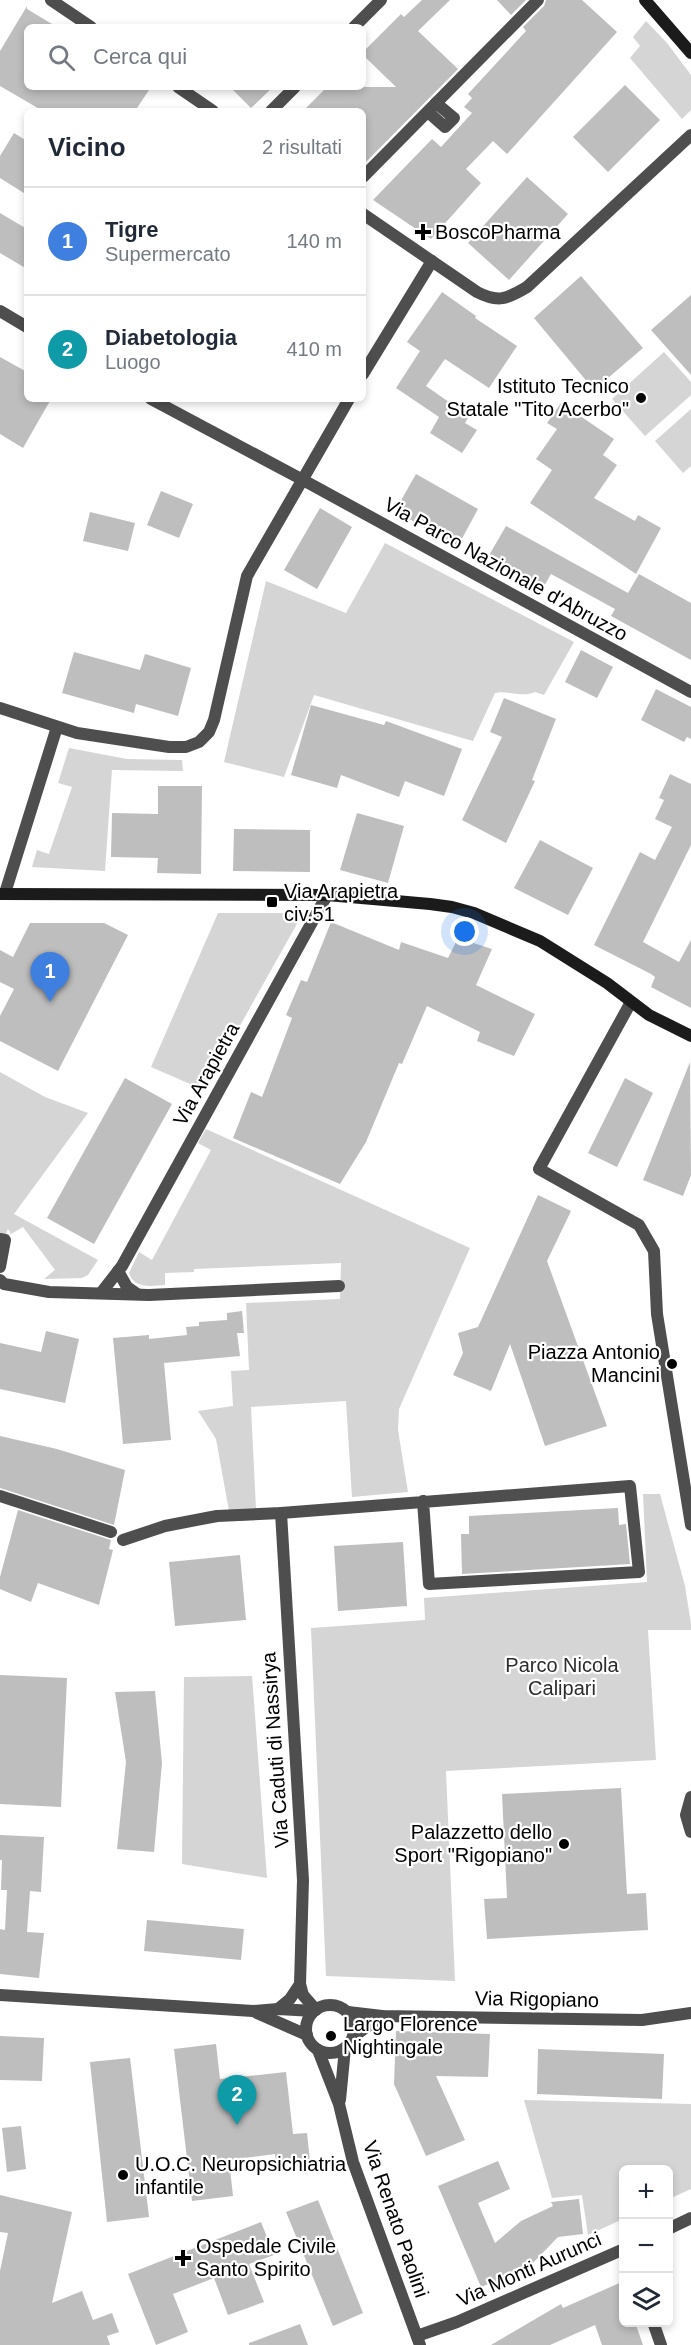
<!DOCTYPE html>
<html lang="it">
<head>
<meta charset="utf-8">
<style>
	:root { --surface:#fff; --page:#f6f6f7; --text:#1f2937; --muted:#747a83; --line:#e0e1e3; --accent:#2563eb }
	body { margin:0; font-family:Arial,sans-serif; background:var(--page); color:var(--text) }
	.controls { position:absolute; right:18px; bottom:18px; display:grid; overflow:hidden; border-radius:9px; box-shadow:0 3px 9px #0003 }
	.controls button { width:54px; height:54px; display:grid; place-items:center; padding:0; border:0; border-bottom:2px solid var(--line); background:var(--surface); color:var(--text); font:30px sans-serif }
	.you { position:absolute; left:465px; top:932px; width:21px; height:21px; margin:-15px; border:4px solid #fff; border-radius:50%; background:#1a73e8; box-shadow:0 0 0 9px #1a73e833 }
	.badge { display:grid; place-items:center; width:39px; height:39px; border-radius:50%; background:var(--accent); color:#fff; font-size:20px; font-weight:700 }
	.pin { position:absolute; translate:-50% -50px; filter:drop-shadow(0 2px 3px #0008) }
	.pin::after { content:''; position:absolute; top:32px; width:21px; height:18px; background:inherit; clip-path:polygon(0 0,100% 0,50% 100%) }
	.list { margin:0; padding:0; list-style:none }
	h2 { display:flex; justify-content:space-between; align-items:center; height:78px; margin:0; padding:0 24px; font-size:26px }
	h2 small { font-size:20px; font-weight:400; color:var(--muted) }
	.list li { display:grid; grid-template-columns:39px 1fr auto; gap:18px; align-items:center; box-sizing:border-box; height:108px; padding:0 24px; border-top:2px solid var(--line) }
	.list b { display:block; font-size:22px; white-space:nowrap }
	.list p { margin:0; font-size:20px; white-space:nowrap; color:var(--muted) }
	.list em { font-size:20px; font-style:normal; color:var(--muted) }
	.icon { flex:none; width:33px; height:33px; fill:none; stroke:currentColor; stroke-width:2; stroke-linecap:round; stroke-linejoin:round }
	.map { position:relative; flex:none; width:691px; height:2345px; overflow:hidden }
	.search { position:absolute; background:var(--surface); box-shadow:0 3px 9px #0003; left:24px; top:24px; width:342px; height:66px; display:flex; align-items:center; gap:15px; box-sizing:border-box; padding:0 21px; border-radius:9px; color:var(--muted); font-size:22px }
	.panel { position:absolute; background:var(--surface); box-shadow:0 3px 9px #0003; left:24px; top:108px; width:342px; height:294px; border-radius:9px }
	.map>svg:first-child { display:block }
</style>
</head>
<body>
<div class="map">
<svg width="691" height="2345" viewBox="0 0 691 2345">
	<rect width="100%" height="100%" fill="#fff"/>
	<g fill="#d5d5d5">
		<path d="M646,21L667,43L691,75V110L682,119L630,58L640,46L633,37Z"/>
		<path d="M664,352L691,382V395L645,436L612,399Z"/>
		<path d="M691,409V466L683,473L655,441Z"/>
		<path d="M385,543L574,642L544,695L535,692C522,698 509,690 495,693L473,741L314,695L284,777L224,762L266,581L346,613Z"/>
		<path d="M69,748L127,759L182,760L183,771L112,770L105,871L32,867L37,850L49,854L72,787L58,783Z"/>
		<path d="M218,913H303L204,1090L151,1067Z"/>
		<path d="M0,1072L45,1097L88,1113L14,1214L98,1260L88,1275L82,1278L44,1279L55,1270L23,1227L11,1234L8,1229L5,1236L0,1234Z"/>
		<path d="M206,1129L470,1248L399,1409L398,1430L408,1492L352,1497L346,1401L251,1407L256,1509L229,1511L216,1439L198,1411L233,1406L231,1371L249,1370L246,1303L340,1299L341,1263L194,1269V1272L165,1273V1285C151,1286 134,1289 129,1273L139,1252L152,1260L211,1150L198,1143Z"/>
		<path d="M643,1494H660L685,1586L691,1624V1630H648L656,1760L446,1771L455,1981L326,1976L311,1628L425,1620L424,1598L647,1582Z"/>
		<path d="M252,1676L254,1702L267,1878L182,1864L184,1677Z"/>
		<path d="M524,2100L691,2104V2189L669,2199L668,2170H624L623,2219L588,2235L582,2195L552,2198Z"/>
	</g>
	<g fill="#bebebe">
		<path d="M422,0H450L418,31L458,69L363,165V111H303L327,87H396L363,55V52L401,14L404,17Z"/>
		<path d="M497,0H526L511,15Z"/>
		<path d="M546,0H582L617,32L507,154L493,141L466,169L481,183L431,239L373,200L432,139L441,147L472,113L464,107L472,98L468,94L526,31L523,27L544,6Z"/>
		<path d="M27,6V9L57,27H27V87H151L135,111H43L0,86V51Z"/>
		<path d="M625,85L660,120L608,172L573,137Z"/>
		<path d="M230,87H273L251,108Z"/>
		<path d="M14,133L27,141V195L0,178V156Z"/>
		<path d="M527,177L568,214L509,280L468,243Z"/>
		<path d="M0,213L27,229V269L0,253Z"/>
		<path d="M581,276L643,348L594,390L534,318Z"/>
		<path d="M442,292L476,316L475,318L517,346L489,388L445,359L426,386L469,416L465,423L477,430L462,453L430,433L439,417L396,388L420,351L407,342Z"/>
		<path d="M691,295V375L651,330Z"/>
		<path d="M0,357L27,372V399H51L23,448L0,434Z"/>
		<path d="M561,403L614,439L603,455L617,465L594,498L635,521L638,515L661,528L636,574L530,503L552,470L536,459L557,429L547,423Z"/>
		<path d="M416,474L478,509L458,546L395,511Z"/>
		<path d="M161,491L193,504L179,538L147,525Z"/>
		<path d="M320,508L352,527L317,589L284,570Z"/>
		<path d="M90,512L135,523L128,551L83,541Z"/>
		<path d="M506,526L628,593L639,574L691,603V660L611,616L615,609L551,574L543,588L488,557Z"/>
		<path d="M581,650L613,667L597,698L565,682Z"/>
		<path d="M74,652L140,670L145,654L191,668L178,716L136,704L134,713L62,693Z"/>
		<path d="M656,689L691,707V739L687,737L684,742L641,720Z"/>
		<path d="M504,698L556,719L532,780L535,781L506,843L462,820L502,737L490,732Z"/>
		<path d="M311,705L384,725L386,721L462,749L444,796L405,781L399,797L341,775L337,788L291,775Z"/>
		<path d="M670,774L691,784V845L643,942L679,962L691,940V1008L651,987L655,977L651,974L594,945L640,852L655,860L672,827L655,819L664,800L659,798Z"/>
		<path d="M158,786H202L201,874L157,873L158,858L111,857L112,813L158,814Z"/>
		<path d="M357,813L404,826L388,883L340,870Z"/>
		<path d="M234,829L310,830V872L233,871Z"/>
		<path d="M540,840L593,868L568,915L514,888Z"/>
		<path d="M331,922L399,950L401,942L448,958L458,938L492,949L476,985L535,1014L514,1056L477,1041L480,1032L427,1006L402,1064L399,1063L366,1142L340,1184L233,1138L251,1092L262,1097L292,1018L286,1015L301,980L307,982Z"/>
		<path d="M30,923H104L128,935L58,1071L0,1041V1016L14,989L0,982V950L13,957Z"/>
		<path d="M690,1062L691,1175L683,1196L643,1180Z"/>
		<path d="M125,1078L172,1104L94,1244L47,1218Z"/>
		<path d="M625,1078L653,1093L617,1167L588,1153Z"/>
		<path d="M538,1195L571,1211L547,1261L607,1426L545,1446L510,1344L491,1391L453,1375L463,1353L458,1333L478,1327Z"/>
		<path d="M242,1311L244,1333H237L240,1356L164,1363L171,1440L123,1444L113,1338L149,1335V1339L187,1335L186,1327L199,1326V1322L227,1320V1313Z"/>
		<path d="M46,1331L79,1339L65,1403L0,1389V1343L41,1352Z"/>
		<path d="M0,1436L57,1449L125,1470L114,1525L0,1488Z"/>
		<path d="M618,1508L619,1525L626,1524L630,1564L462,1574L461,1534H469V1516Z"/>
		<path d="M18,1510L111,1540L109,1549L113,1550L99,1605L38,1583L31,1602L0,1589V1577Z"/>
		<path d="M403,1542L407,1606L338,1611L334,1546Z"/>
		<path d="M240,1555L246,1620L175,1626L169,1562Z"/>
		<path d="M0,1675L67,1678L61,1807L0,1804Z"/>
		<path d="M155,1691L162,1763L154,1852L117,1849L126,1762L115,1692Z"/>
		<path d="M621,1788L627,1894L646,1893L648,1930L487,1939L484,1899L507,1898L502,1794Z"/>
		<path d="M0,1835L44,1837L41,1892L30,1891L27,1932L44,1933L39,1978L0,1974V1929L5,1930L7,1890H1L2,1860H0Z"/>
		<path d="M147,1920L244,1929L241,1960L144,1951Z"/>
		<path d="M396,2031L490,2034L488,2077L436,2076L465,2140L426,2156L394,2084Z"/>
		<path d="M0,2036L44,2038L42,2081L0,2080Z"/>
		<path d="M216,2044L220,2079L286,2072L293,2134L307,2133L310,2161L276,2165L275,2154L229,2160L233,2196L192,2201L174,2049Z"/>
		<path d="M538,2049L664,2054L662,2099L537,2094Z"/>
		<path d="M130,2058L149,2217L107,2222L90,2062Z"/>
		<path d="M21,2126L26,2169L7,2172L2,2128Z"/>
		<path d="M498,2161L510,2189L478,2203L495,2243L521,2221L553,2206L551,2202L579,2199L583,2234L558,2237L528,2268L481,2287L438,2186Z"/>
		<path d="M0,2195L72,2212L52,2303L82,2291L93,2320L112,2313L119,2332L107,2336L110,2345H0V2271L8,2233L0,2232Z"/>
		<path d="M318,2200L363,2313L333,2326L286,2212Z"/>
		<path d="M261,2222L274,2255L249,2264L264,2302L228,2315L214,2278L173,2294L188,2332L156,2345L128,2274Z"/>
		<path d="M624,2281V2322H635L643,2345H602L595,2325L550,2345H491L561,2304L563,2308Z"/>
		<path d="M300,2324L308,2345H249V2343Z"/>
	</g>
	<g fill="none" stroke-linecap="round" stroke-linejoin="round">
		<g stroke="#4e4e4e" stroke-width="12">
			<path d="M51,0L91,27"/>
			<path d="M354,27L381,0"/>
			<path d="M178,87L213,111"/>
			<path d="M271,111L295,87"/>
			<path d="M428,112L445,127L454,118L436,103"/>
			<path d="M363,177L538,0"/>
			<path d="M363,214L477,292C498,303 507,299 527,287L691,135"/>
			<path d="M0,311L27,327"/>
			<path d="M363,374L432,261"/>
			<path d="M151,399L303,480L691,692"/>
			<path d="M0,708L77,733L169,747H186L199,742L209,732L214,720L247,576L349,399"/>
			<path d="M5,893L57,727"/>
			<path d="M631,1002L539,1169L639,1225L654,1251L657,1314L691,1525"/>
			<path d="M0,1239L5,1240L0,1267"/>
			<path d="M118,1271L127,1287L137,1294"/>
			<path d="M0,1280L4,1284L49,1292L149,1295L339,1286"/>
			<path d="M101,1293L122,1266L327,895"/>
			<path d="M0,1496L111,1532"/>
			<path d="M281,1513L303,1880L300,1984L303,1995L316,2010"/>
			<path d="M123,1540L165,1526L217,1516L281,1513L630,1486L639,1572L429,1584L423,1501"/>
			<path d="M691,1797L686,1815L691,1832"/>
			<path d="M0,1995L253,2011L278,2009L314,2011"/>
			<circle cx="330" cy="2029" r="24"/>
			<path d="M278,2009L290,1999L300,1984"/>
			<path d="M348,2012L382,2016L642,2020L691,2013"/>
			<path d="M257,2013L307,2035"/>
			<path d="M354,2036L382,2016"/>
			<path d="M318,2050L339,2104L353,2162L420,2345"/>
			<path d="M340,2100L345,2048"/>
			<path d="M668,2229L691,2218"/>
			<path d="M653,2322L661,2345"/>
			<path d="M417,2336L457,2322L624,2249"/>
		</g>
		<g stroke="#1b1b1b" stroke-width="12">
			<path d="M645,0L691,53"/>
			<path d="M0,894L327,895L430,904L452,907L474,913L540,941L607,983L649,1015L691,1036"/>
		</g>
	</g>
	<g fill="#000" stroke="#fff" stroke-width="2">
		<path d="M420 223h6v6h6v6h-6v6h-6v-6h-6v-6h6z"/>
		<circle cx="641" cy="398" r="6"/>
		<rect x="266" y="896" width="12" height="12" rx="3"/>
		<circle cx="672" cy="1364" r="6"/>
		<circle cx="564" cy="1844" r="6"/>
		<circle cx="331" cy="2036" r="6"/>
		<circle cx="123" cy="2175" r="6"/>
		<path d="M180 2249h6v6h6v6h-6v6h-6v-6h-6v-6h6z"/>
	</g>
	<g text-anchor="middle" stroke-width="4.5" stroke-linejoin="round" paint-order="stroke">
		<g font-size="20" fill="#000" stroke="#fff" text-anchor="start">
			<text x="435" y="239">BoscoPharma</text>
			<text x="629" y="393" text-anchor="end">Istituto Tecnico<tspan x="629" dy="23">Statale "Tito Acerbo"</tspan></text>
			<text x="284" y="898">Via Arapietra<tspan x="284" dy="23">civ.51</tspan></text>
			<text x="660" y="1359" text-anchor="end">Piazza Antonio<tspan x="660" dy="23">Mancini</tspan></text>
			<text x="552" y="1839" text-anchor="end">Palazzetto dello<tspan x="552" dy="23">Sport "Rigopiano"</tspan></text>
			<text x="343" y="2031">Largo Florence<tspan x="343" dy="23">Nightingale</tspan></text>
			<text x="135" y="2171">U.O.C. Neuropsichiatria<tspan x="135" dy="23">infantile</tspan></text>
			<text x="196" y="2253">Ospedale Civile<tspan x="196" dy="23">Santo Spirito</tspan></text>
		</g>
		<g font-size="20" fill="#000" stroke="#fff">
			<text transform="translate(506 569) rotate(29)" y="7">Via Parco Nazionale d'Abruzzo</text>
			<text transform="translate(206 1074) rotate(-61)" y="7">Via Arapietra</text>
			<text transform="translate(275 1750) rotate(-94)" y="7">Via Caduti di Nassirya</text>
			<text transform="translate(537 1999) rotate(1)" y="7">Via Rigopiano</text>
			<text transform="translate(396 2219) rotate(71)" y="7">Via Renato Paolini</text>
			<text transform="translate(529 2269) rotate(-24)" y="7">Via Monti Aurunci</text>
		</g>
		<g font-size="20" fill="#2c2c2c" stroke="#fff">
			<text x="562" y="1672">Parco Nicola<tspan x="562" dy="23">Calipari</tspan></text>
		</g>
	</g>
</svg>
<div class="controls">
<button>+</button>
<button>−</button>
<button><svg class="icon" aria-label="layers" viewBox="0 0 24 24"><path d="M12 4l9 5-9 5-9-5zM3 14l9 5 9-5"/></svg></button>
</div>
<div class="you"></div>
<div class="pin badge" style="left:50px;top:1002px;background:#3f7fe0">1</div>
<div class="pin badge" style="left:237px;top:2125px;background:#0f9aa8">2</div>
<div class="search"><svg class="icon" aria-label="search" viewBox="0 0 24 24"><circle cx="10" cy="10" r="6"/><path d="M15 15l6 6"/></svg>Cerca qui</div>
<section class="panel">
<h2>Vicino<small>2 risultati</small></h2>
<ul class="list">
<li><span class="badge" style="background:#3f7fe0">1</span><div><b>Tigre</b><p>Supermercato</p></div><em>140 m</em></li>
<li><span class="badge" style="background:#0f9aa8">2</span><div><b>Diabetologia</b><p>Luogo</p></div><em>410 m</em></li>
</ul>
</section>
</div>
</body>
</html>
